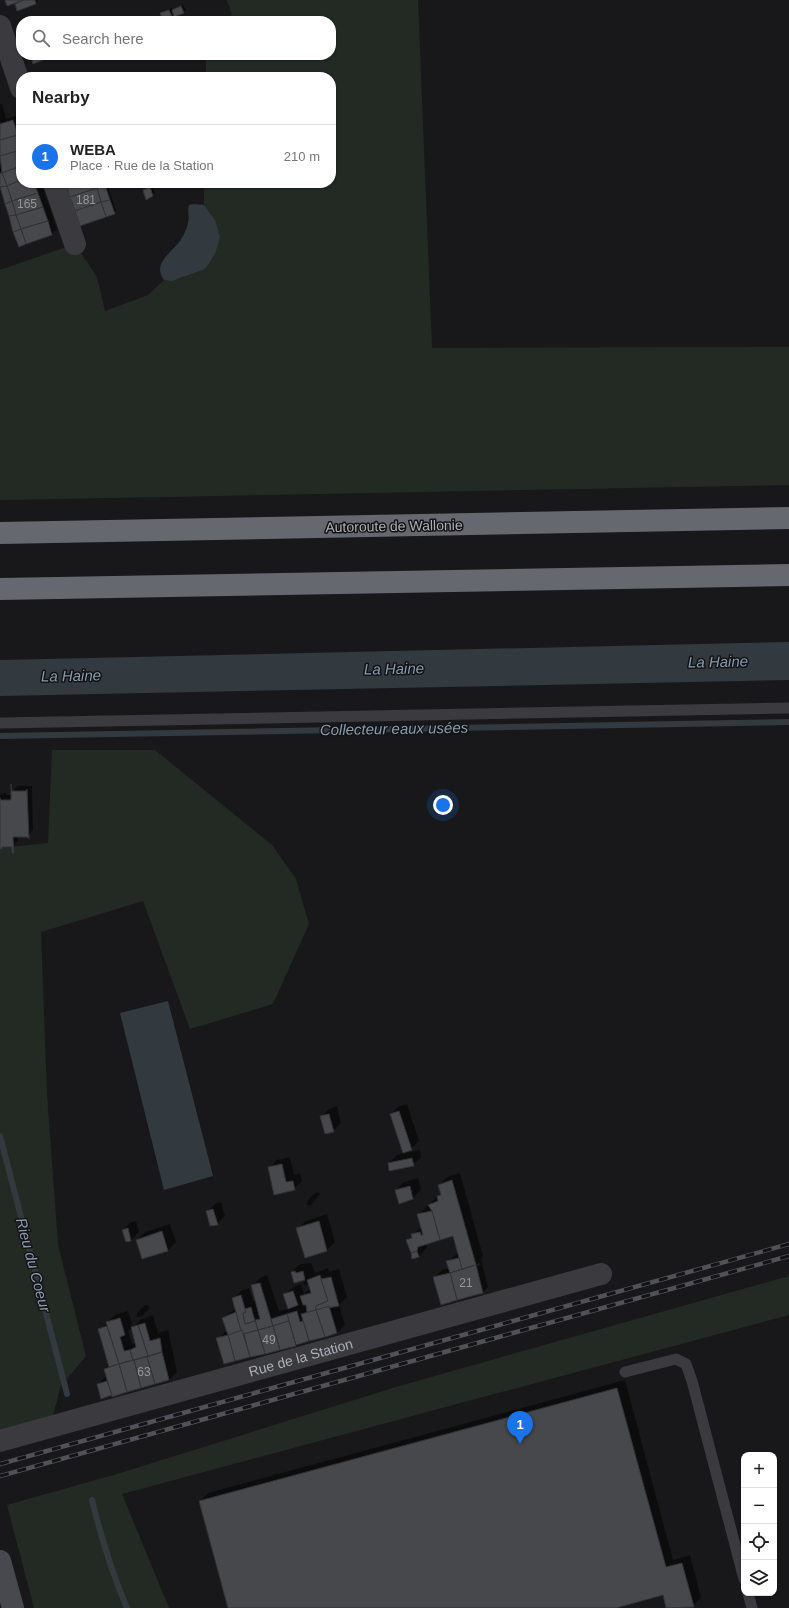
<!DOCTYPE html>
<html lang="en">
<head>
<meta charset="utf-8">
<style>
	:root { --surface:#fff; --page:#f6f6f6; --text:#222; --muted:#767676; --line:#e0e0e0; --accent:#1a73e8 }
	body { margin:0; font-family:Arial,sans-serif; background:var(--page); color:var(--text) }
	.controls { position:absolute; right:12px; bottom:12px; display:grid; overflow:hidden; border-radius:8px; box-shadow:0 1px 3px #0004 }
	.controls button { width:36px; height:36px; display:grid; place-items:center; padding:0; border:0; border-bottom:1px solid var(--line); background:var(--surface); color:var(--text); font:20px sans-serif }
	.you { position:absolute; left:443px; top:805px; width:14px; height:14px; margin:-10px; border:3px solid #fff; border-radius:50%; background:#1a73e8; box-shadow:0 0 0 6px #1a73e833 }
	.badge { display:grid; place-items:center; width:26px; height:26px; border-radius:50%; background:var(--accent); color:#fff; font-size:13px; font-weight:700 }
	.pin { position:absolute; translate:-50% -33px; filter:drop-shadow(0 1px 2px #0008) }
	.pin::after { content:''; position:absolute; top:21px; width:14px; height:12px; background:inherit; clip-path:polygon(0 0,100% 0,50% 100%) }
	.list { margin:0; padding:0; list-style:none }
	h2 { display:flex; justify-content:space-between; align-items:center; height:52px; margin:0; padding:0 16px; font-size:17px }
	h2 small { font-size:13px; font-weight:400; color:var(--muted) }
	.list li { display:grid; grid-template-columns:26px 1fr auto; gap:12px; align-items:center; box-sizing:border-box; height:64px; padding:0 16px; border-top:1px solid var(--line) }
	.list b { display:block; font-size:15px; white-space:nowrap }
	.list p { margin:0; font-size:13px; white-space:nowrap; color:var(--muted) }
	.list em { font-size:13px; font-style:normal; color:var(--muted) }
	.icon { flex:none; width:22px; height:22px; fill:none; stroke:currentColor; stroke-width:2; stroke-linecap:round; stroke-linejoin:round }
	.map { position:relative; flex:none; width:789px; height:1608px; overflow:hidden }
	.search { position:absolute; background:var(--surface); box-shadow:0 1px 3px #0004; left:16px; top:16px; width:320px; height:44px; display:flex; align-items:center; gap:10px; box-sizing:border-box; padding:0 14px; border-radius:16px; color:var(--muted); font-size:15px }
	.panel { position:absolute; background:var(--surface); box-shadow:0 1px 3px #0004; left:16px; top:72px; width:320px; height:116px; border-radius:16px }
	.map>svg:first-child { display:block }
</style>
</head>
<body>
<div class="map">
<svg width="789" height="1608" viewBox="0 0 789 1608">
	<rect width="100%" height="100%" fill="#18181a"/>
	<g fill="#232a24">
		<path d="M227,0H418L432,348L789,347V485L0,500V270L75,244L97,277L105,311L148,295L164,280L183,278L215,220L204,205V183H331V77H206V55H331V21H214L232,15Z"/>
		<path d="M52,750H155L272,845L296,879L309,924L273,1004L190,1029L143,901L41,932L47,1094L58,1245L86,1356L61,1386L51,1422L0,1436V848L48,843Z"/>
		<path d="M789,1276V1315L122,1494L169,1608H34L7,1505L117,1474L396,1387Z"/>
	</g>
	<g fill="#32393f">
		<path d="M194,204L204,205L215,220L220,237L215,254L205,269L172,281L164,280C152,264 171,253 180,241C183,236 187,229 188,223C190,217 187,211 189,205Z"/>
		<path d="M789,642V680L0,696V660Z"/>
		<path d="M168,1001L213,1176L164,1190L120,1013Z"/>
	</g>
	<g fill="#0007" fill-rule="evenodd">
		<path d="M6,0H38V1L17,10L16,4L18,1Z"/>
		<path d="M183,5L186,10L183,12L174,14L171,17L161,14L172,8L173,11Z"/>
		<path d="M151,16L153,21H134H140Z"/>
		<path d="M36,55H55L46,59L45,57L42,60L32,58Z"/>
		<path d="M0,104H2L6,119L18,115L21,123V183H41L57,229L52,234L19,245L0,188Z"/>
		<path d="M67,183H107L116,211L81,225Z"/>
		<path d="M141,183H149L142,186Z"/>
		<path d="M153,187L155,193L153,195L145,190Z"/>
		<path d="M18,786H32L33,830L28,836H18V840L13,846L0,847V795L2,793H6V795H12V791Z"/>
		<path d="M407,1104L419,1141L411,1149L391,1114L399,1106Z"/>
		<path d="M337,1106L341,1123L333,1131L321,1117L329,1109Z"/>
		<path d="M420,1150L421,1157L413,1165L389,1163L397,1155Z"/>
		<path d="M290,1157L294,1175L300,1173L302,1181L294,1189L269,1168L277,1160Z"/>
		<path d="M460,1173L483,1256L481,1259L488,1287L483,1292L434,1278L442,1270L449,1268L447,1262L458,1253L453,1235L426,1243L427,1248L419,1256L413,1258L408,1240L422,1226L418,1215L441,1193L439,1185L447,1177ZM480,1263L481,1265L459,1271V1269Z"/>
		<path d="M418,1178L421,1190L413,1198L396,1190L404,1182Z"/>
		<path d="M316,1192L320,1193L318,1197L310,1206L307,1204L308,1200Z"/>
		<path d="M221,1202L225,1216L217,1224L208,1211L216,1203Z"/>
		<path d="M327,1214L335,1242L327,1250L306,1256L297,1229L306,1221Z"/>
		<path d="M136,1221L139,1232L131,1240L123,1230L131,1222Z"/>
		<path d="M170,1224L176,1242L168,1250L143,1258L137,1240L145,1232Z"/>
		<path d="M311,1263L315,1273L328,1268L329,1272L339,1269L347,1297L339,1305L345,1325L337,1333L296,1345L225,1363L218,1339L227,1330L223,1318L236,1308L233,1299L241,1291L249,1288L253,1301L256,1300L252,1286L260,1278L267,1275L279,1311L289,1309L284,1295L293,1287L301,1284L304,1294L310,1288L309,1284L304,1285L303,1280L292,1272L300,1264Z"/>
		<path d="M145,1305H148L149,1309L141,1317H137V1313Z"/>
		<path d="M128,1311L133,1327L140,1320L153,1315L158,1333L168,1330L177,1372L169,1380L102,1397L98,1384L106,1376L105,1369L109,1364L100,1330L115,1315ZM132,1328L136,1343L132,1344L128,1331Z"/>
		<path d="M625,1380L673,1560L690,1555L701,1598L693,1606L667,1608L664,1594L612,1608H229L200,1501L208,1493Z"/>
	</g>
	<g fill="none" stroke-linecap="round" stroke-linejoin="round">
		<g stroke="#32393f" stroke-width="6">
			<path d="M0,736L789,722"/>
			<path d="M0,1136L67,1394"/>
			<path d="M92,1500C101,1537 112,1573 127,1608"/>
		</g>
	</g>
	<g fill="#47484c" stroke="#333236">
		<path d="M5,0H24L7,6Z"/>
		<path d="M24,0H35L36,4L17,11L15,4Z"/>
		<path d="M181,6L184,13L174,17L172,10Z"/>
		<path d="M169,10L172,17L163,21L160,13Z"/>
		<path d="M38,55H41L43,60L33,64L31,57Z"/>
		<path d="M13,120L18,135L0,140V124Z"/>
		<path d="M18,135L21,150L0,156V140Z"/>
		<path d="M21,150V166L2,173L0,156Z"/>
		<path d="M21,166V180L7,186L2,173Z"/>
		<path d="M0,173H2L7,186L0,187Z"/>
		<path d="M21,180V183H34L38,193L12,201L7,186Z"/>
		<path d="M68,183H95L97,188L70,197L66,184Z"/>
		<path d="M105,185L110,200L101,202L97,188Z"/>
		<path d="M7,186L12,201L5,204L0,187Z"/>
		<path d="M150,187L153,196L146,200L143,190Z"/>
		<path d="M97,188L101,202L75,211L70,197Z"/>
		<path d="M38,193L43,207L16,215L12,201Z"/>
		<path d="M110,200L115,214L106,217L101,202Z"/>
		<path d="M12,201L16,215L9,216L5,204Z"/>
		<path d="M101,202L106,217L80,226L75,211Z"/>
		<path d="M43,207L48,221L21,229L16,215Z"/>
		<path d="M16,215L21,229L13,232L9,216Z"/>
		<path d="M48,221L52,235L26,244L21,229Z"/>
		<path d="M21,229L26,244L19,247L13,232Z"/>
		<path d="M11,784L12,791H26L27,789L29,839L27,837H13L14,853H12V847H2V849H0V798L1,800H11Z"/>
		<path d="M399,1111L412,1150L403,1153L390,1114Z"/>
		<path d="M329,1114L334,1132L325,1134L320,1116Z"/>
		<path d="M412,1158L414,1166L389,1171L388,1163Z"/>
		<path d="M282,1164L286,1182L293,1181L295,1190L274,1195L268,1167Z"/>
		<path d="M452,1180L476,1265L462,1269L453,1236L440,1240L432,1211L428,1205L438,1201L437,1196L441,1195L438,1185Z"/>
		<path d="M410,1186L413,1199L399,1204L395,1190Z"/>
		<path d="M213,1209L218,1225L210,1226L206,1211Z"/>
		<path d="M432,1211L440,1240L418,1247L417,1251L411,1253L406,1240L412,1238L411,1234L420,1232L421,1235H423L417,1214Z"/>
		<path d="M319,1221L327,1251L305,1258L296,1228Z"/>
		<path d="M128,1228L131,1241L126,1242L122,1230Z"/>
		<path d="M162,1231L168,1251L142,1259L136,1240Z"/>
		<path d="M417,1251L419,1257L412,1259L411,1253Z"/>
		<path d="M459,1258L462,1269L450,1273L446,1261Z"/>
		<path d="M476,1265L483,1293L457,1300L450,1273Z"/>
		<path d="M295,1271L296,1273L303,1271L305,1280L294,1283L291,1272Z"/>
		<path d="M450,1273L457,1300L441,1305L433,1277Z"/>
		<path d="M320,1275L328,1301L316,1306V1310L307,1313L306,1305H303L300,1296L311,1293L307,1280Z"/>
		<path d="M331,1277L339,1306L316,1310V1306L328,1301L321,1279Z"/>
		<path d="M260,1283L273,1326L258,1330L255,1320L260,1319L251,1285Z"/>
		<path d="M293,1291L298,1305L288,1309L283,1294Z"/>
		<path d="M241,1295L246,1312L243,1313L245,1324L255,1321L258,1330L244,1334L241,1331L232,1298Z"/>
		<path d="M329,1306L337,1333L325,1337L316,1310Z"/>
		<path d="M251,1307L255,1321L245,1324L243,1313L246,1312L245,1309Z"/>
		<path d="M316,1310L325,1337L309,1341L301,1314Z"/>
		<path d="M297,1311L300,1322L303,1321L309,1341L296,1345L287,1314Z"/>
		<path d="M236,1312L241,1331L228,1335L222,1318Z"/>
		<path d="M287,1314L289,1321L273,1326L271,1319Z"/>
		<path d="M120,1318L125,1335L120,1337L124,1351L130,1350L133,1360L119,1364L106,1322Z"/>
		<path d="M289,1321L296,1346L280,1350L273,1326Z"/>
		<path d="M145,1323L150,1341L160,1338L162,1352L148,1356L138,1325Z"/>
		<path d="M138,1325L148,1356L133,1360L130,1350L136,1347L131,1327Z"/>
		<path d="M107,1326L119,1364L109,1367L98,1329Z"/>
		<path d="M273,1326L280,1350L265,1354L258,1330Z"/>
		<path d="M242,1330L250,1357L235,1361L228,1335Z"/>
		<path d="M258,1330L265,1354L250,1357L244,1334Z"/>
		<path d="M228,1335L235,1361L224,1364L216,1338Z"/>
		<path d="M162,1352L169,1380L155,1384L147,1357Z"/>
		<path d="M147,1357L155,1384L141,1388L134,1360Z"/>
		<path d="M134,1360L141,1388L127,1392L119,1364Z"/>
		<path d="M119,1364L127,1392L112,1397L104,1369Z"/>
		<path d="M107,1381L112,1395L101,1399L97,1384Z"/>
		<path d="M617,1388L666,1567L682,1563L694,1607L666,1608L663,1595L616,1608H228L199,1501Z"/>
	</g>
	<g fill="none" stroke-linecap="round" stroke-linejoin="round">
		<g stroke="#3a3a3f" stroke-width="11">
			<path d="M0,723L789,708"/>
			<path d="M625,1372L676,1359L686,1364L692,1381L744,1579"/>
			<path d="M748,1593L752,1608"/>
		</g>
		<g stroke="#3a3a3f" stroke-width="22">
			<path d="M0,26L21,88"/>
			<path d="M54,183L75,244"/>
			<path id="s1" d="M0,1441L601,1274"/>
		</g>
		<path stroke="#48494e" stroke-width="22" d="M0,1561L13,1608"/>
		<g stroke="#66686f" stroke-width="22">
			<path d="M0,533L789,518"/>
			<path d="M0,589L789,575"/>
		</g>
		<defs>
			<g id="rail">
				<path d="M0,1464L789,1244"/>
				<path d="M0,1476L789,1256"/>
			</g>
		</defs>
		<use href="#rail" stroke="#515257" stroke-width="4.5"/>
		<use href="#rail" stroke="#131315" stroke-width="3" stroke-dasharray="9" stroke-linecap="butt"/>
	</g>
	<g text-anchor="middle" stroke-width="3" stroke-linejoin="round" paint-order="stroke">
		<g font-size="12" fill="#93969d">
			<text x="86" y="204">181</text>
			<text x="27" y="208">165</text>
			<text x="466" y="1287">21</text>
			<text x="269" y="1344">49</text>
			<text x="144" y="1376">63</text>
		</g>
		<g font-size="14" fill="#acb0b8" stroke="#131315">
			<text transform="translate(394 526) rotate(-1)" y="5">Autoroute de Wallonie</text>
			<text dy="5" stroke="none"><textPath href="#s1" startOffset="312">Rue de la Station</textPath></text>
		</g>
		<g font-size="15" font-style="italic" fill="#879caf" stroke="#131315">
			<text transform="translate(718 662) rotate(-1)" y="5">La Haine</text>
			<text transform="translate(394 669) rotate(-1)" y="5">La Haine</text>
			<text transform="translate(71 676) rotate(-1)" y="5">La Haine</text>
			<text transform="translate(394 729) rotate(-1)" y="5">Collecteur eaux usées</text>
			<text transform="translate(33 1265) rotate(75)" y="5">Rieu du Coeur</text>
		</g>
	</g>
</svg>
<div class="controls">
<button>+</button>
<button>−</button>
<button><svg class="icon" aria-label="locate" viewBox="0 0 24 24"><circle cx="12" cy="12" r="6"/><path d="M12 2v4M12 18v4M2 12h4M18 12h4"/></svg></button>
<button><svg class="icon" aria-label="layers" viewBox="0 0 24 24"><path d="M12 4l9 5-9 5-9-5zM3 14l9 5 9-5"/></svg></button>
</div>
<div class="you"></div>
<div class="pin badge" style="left:520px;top:1444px">1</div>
<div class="search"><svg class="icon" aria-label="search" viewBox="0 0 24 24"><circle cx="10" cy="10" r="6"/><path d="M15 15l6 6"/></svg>Search here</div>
<section class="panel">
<h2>Nearby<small></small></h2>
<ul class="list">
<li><span class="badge">1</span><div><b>WEBA</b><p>Place · Rue de la Station</p></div><em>210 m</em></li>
</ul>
</section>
</div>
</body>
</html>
